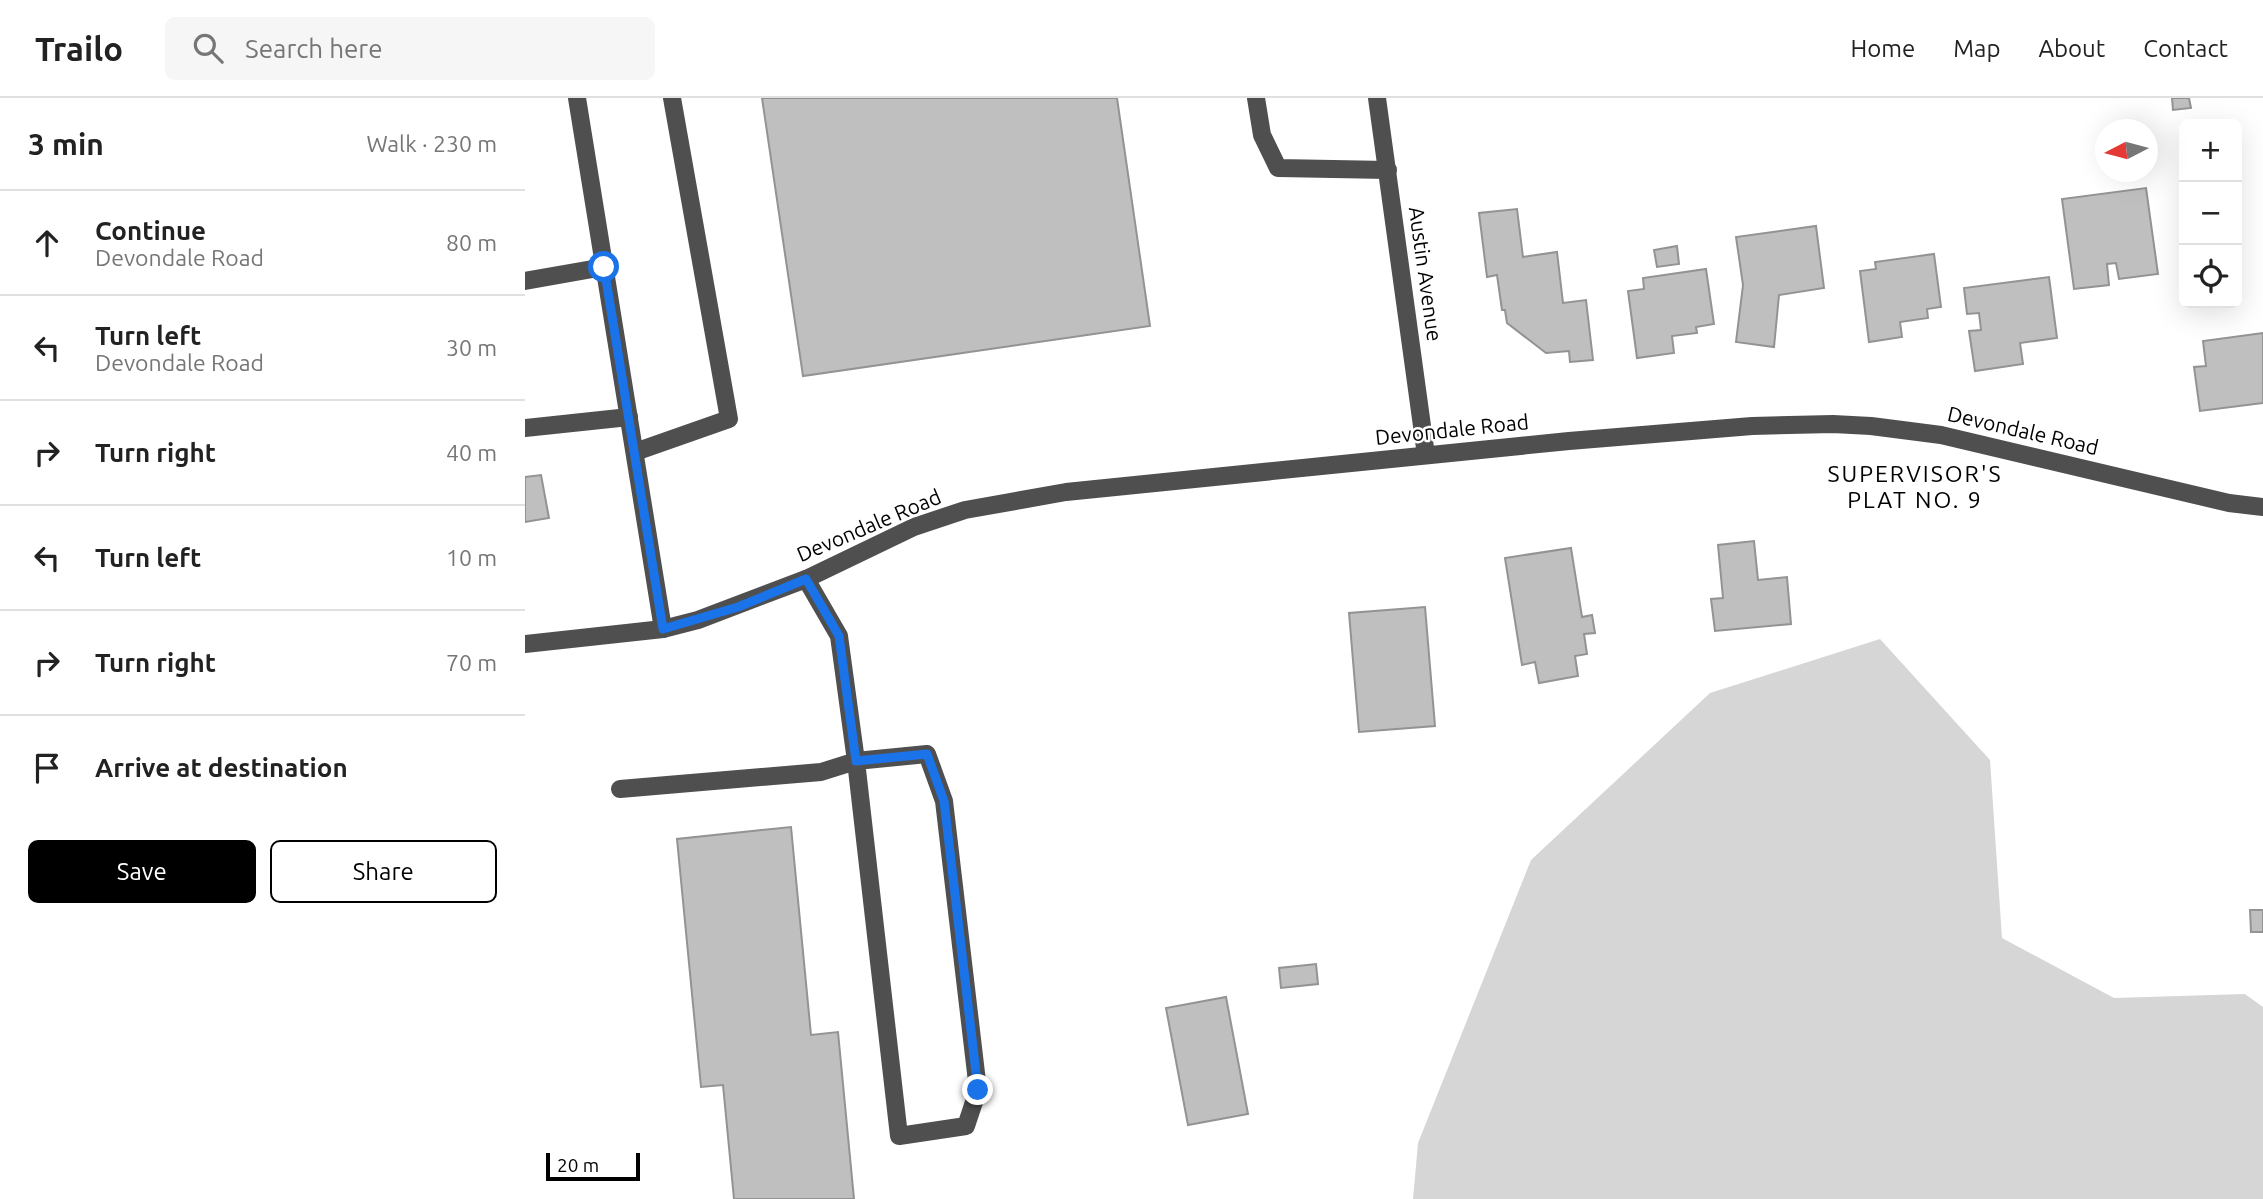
<!DOCTYPE html>
<html lang="en">
<head>
<meta charset="utf-8">
<style>
	:root { --surface:#fff; --page:#f6f6f6; --text:#222; --muted:#767676; --line:#e0e0e0; --accent:#000 }
	body { margin:0; font-family:Ubuntu,sans-serif; background:var(--page); color:var(--text) }
	.controls { position:absolute; right:21px; top:21px; display:grid; overflow:hidden; border-radius:10px; box-shadow:0 7px 28px #0002 }
	.controls button { width:63px; height:63px; display:grid; place-items:center; padding:0; border:0; border-bottom:2px solid var(--line); background:var(--surface); color:var(--text); font:35px sans-serif }
	.compass { position:absolute; left:1570px; top:21px; width:63px; height:63px; border-radius:50%; background:var(--surface); box-shadow:0 7px 28px #0002; rotate:264deg }
	.scale { position:absolute; left:21px; bottom:18px; width:94px; box-sizing:border-box; padding-left:7px; border:4px solid #000; border-top:0; font-size:19px; line-height:24px; white-space:nowrap; color:#000; -webkit-text-stroke:5px #fff; paint-order:stroke }
	.stop { position:absolute; width:21px; height:21px; margin:-16px; border:5px solid #1a73e8; border-radius:50%; background:#fff }
	.stop.end { background:#1a73e8; border-color:#fff; box-shadow:0 2px 7px #0008 }
	.list { margin:0; padding:0; list-style:none }
	h2 { display:flex; justify-content:space-between; align-items:center; height:91px; margin:0; padding:0 28px; font-size:30px }
	h2 small { font-size:23px; font-weight:400; color:var(--muted) }
	.list li { display:grid; grid-template-columns:46px 1fr auto; gap:21px; align-items:center; box-sizing:border-box; height:105px; padding:0 28px; border-top:2px solid var(--line) }
	.list b { display:block; font-size:26px; white-space:nowrap }
	.list p { margin:0; font-size:23px; white-space:nowrap; color:var(--muted) }
	.list em { font-size:23px; font-style:normal; color:var(--muted) }
	.actions { display:flex; gap:14px; padding:21px 28px }
	.actions a { flex:1; padding:16px 0; border:2px solid var(--accent); border-radius:10px; text-align:center; font-size:24px; color:var(--accent) }
	.actions .main { background:var(--accent); color:#fff }
	.icon { flex:none; width:38px; height:38px; fill:none; stroke:currentColor; stroke-width:2; stroke-linecap:round; stroke-linejoin:round }
	.map { position:relative; flex:none; width:1738px; height:1101px; overflow:hidden }
	header { display:flex; align-items:center; gap:42px; box-sizing:border-box; height:98px; padding:0 35px; background:var(--surface); border-bottom:2px solid var(--line) }
	header strong { font-size:33px }
	nav { display:flex; gap:38px; margin-inline-start:auto; font-size:24px }
	.search { width:490px; height:63px; background:var(--page); display:flex; align-items:center; gap:18px; box-sizing:border-box; padding:0 24px; border-radius:10px; color:var(--muted); font-size:26px }
	main { display:flex }
	aside { flex:1; background:var(--surface) }
	.map>svg:first-child { display:block }
</style>
</head>
<body>
<header>
<strong>Trailo</strong>
<div class="search"><svg class="icon" aria-label="search" viewBox="0 0 24 24"><circle cx="10" cy="10" r="6"/><path d="M15 15l6 6"/></svg>Search here</div>
<nav><a>Home</a><a>Map</a><a>About</a><a>Contact</a></nav>
</header>
<main>
<aside>
<h2>3 min<small>Walk · 230 m</small></h2>
<ul class="list">
<li><svg class="icon" aria-label="ahead" viewBox="0 0 24 24"><path d="M12 20V5M6 11l6-6 6 6"/></svg><div><b>Continue</b><p>Devondale Road</p></div><em>80 m</em></li>
<li><svg class="icon" aria-label="left" viewBox="0 0 24 24"><path d="M17 20v-9H6M10 6l-5 5 5 5"/></svg><div><b>Turn left</b><p>Devondale Road</p></div><em>30 m</em></li>
<li><svg class="icon" aria-label="right" viewBox="0 0 24 24"><path d="M7 20v-9h11M14 6l5 5-5 5"/></svg><div><b>Turn right</b></div><em>40 m</em></li>
<li><svg class="icon" aria-label="left" viewBox="0 0 24 24"><path d="M17 20v-9H6M10 6l-5 5 5 5"/></svg><div><b>Turn left</b></div><em>10 m</em></li>
<li><svg class="icon" aria-label="right" viewBox="0 0 24 24"><path d="M7 20v-9h11M14 6l5 5-5 5"/></svg><div><b>Turn right</b></div><em>70 m</em></li>
<li><svg class="icon" aria-label="arrive" viewBox="0 0 24 24"><path d="M6 21V4h12l-3 4 3 4H6"/></svg><div><b>Arrive at destination</b></div></li>
</ul>
<div class="actions"><a class="main">Save</a><a>Share</a></div>
</aside>
<div class="map">
<svg width="1738" height="1101" viewBox="0 0 1738 1101">
	<rect width="100%" height="100%" fill="#fff"/>
	<path fill="#d6d6d6" d="M1355,541L1465,662L1477,840L1589,900L1720,896L1738,909V1101H888L893,1045L1006,762L1185,595Z"/>
	<g fill="#bfbfbf" stroke="#939393" stroke-width="2">
		<path d="M237,0H592L625,228L278,278Z"/>
		<path d="M1647,0H1664L1666,10L1648,12Z"/>
		<path d="M1621,90L1633,176L1594,181L1591,165L1582,166L1584,187L1549,191L1537,101Z"/>
		<path d="M992,111L998,159L1032,154L1038,205L1061,202L1068,262L1045,264L1044,253L1021,255L982,225L980,212H977L972,177L962,179L954,115Z"/>
		<path d="M1291,128L1299,190L1254,197L1249,249L1211,244L1218,187L1211,139Z"/>
		<path d="M1152,148L1154,166L1132,169L1129,152Z"/>
		<path d="M1409,156L1416,209L1402,211L1403,220L1375,224L1377,239L1344,244L1335,173L1351,171L1350,164Z"/>
		<path d="M1181,171L1189,226L1171,229L1172,235L1147,238L1149,255L1112,260L1103,193L1119,191L1118,180Z"/>
		<path d="M1524,179L1532,240L1495,245L1498,266L1450,273L1444,233L1456,232L1454,215L1442,216L1439,190Z"/>
		<path d="M1738,235V305L1675,313L1669,269L1681,268L1678,243Z"/>
		<path d="M16,377L24,420L0,424V379Z"/>
		<path d="M1229,443L1233,482L1262,479L1266,526L1190,533L1186,501L1198,500L1193,447Z"/>
		<path d="M1046,450L1057,519L1067,517L1070,535L1059,536L1062,556L1050,558L1053,578L1014,585L1010,564L997,567L980,460Z"/>
		<path d="M900,509L910,628L834,634L824,515Z"/>
		<path d="M266,729L286,937L313,934L329,1101H209L198,987L176,989L152,741Z"/>
		<path d="M1725,812H1738V834H1726Z"/>
		<path d="M791,866L793,886L756,890L754,870Z"/>
		<path d="M701,899L723,1016L663,1027L641,910Z"/>
	</g>
	<g fill="none" stroke-linecap="round" stroke-linejoin="round">
		<g stroke="#4f4f4f" stroke-width="18">
			<path d="M52,0L138,531"/>
			<path d="M731,0L737,37L753,70L863,72"/>
			<path d="M852,0L901,357"/>
			<path d="M0,183L79,169"/>
			<path d="M0,330L104,319"/>
			<path d="M110,354L204,321L147,0"/>
			<path d="M0,546L138,531L173,522L281,481L389,429L440,412L541,394L1044,343L1227,328L1308,326L1346,328L1416,337L1704,405L1738,409"/>
			<path d="M402,656L419,703L453,992L441,1028L374,1038L331,663Z"/>
			<path d="M95,691L296,674L331,663L314,538L281,481"/>
		</g>
	</g>
	<g fill="none" stroke-linecap="round" stroke-linejoin="round">
		<path stroke="#1a73e8" stroke-width="9" d="M79,169L138,531L213,509L281,481L314,538L331,663L402,656L419,703L453,992"/>
	</g>
	<g text-anchor="middle" stroke-width="5" stroke-linejoin="round" paint-order="stroke">
		<g font-size="21" fill="#000" stroke="#fff">
			<text transform="translate(900 176) rotate(82)" y="7">Austin Avenue</text>
			<text transform="translate(927 332) rotate(-6)" y="7">Devondale Road</text>
			<text transform="translate(1498 333) rotate(13)" y="7">Devondale Road</text>
			<text transform="translate(344 428) rotate(-23)" y="7">Devondale Road</text>
		</g>
		<g font-size="23" letter-spacing="2" fill="#000" stroke="#fff">
			<text x="1390" y="384">SUPERVISOR'S<tspan x="1390" dy="26">PLAT NO. 9</tspan></text>
		</g>
	</g>
</svg>
<div class="controls">
<button>+</button>
<button>−</button>
<button><svg class="icon" aria-label="locate" viewBox="0 0 24 24"><circle cx="12" cy="12" r="6"/><path d="M12 2v4M12 18v4M2 12h4M18 12h4"/></svg></button>
</div>
<svg class="compass" viewBox="-18 -18 36 36"><path d="M0-13l5 13h-10z" fill="#e53935"/><path d="M0 13l5-13h-10z" fill="#767676"/></svg>
<div class="scale">20 m</div>
<div class="stop" style="left:79px;top:169px"></div>
<div class="stop end" style="left:453px;top:992px"></div>
</div>
</main>
</body>
</html>
